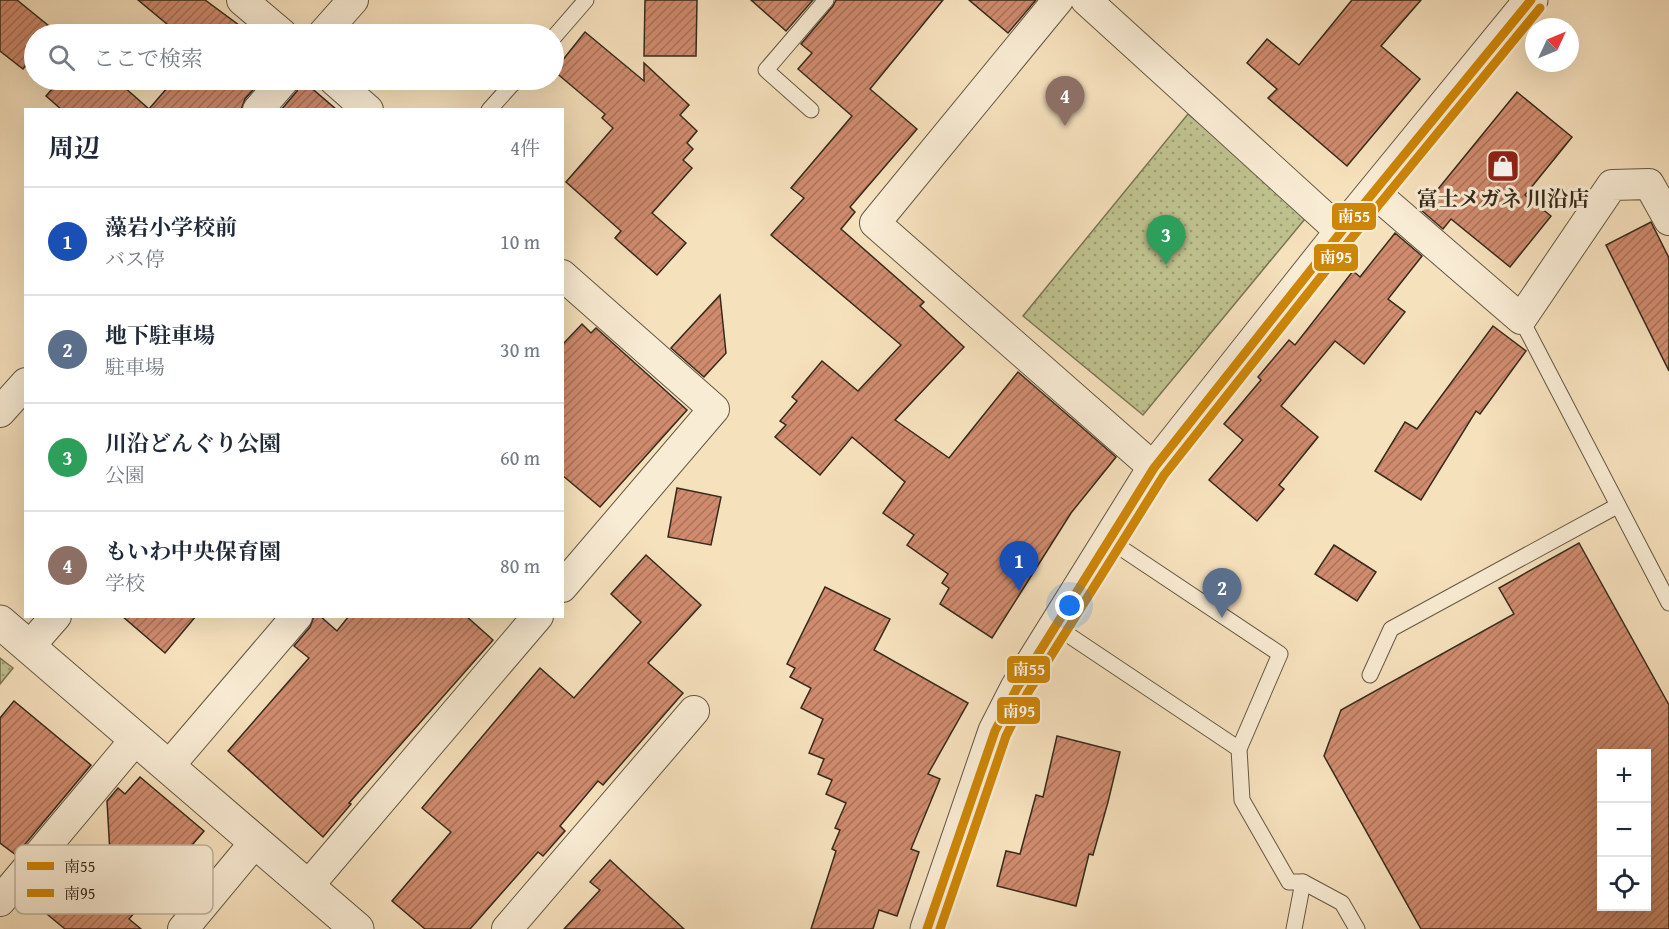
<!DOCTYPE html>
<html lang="ja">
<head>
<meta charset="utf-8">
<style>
	:root { --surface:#fff; --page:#f6f6f7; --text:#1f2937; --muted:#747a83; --line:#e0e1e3; --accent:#8f2418 }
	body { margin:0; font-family:"Gentium Book Plus","Noto Serif JP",serif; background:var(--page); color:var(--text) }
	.controls { position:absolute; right:18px; bottom:18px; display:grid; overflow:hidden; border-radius:0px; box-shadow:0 6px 24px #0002 }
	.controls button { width:54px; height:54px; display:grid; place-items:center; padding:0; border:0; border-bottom:2px solid var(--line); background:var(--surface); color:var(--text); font:30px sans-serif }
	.compass { position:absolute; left:1525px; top:18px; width:54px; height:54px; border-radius:50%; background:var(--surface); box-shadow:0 6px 24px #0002; rotate:46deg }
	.you { position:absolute; left:1070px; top:606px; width:21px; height:21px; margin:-15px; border:4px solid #fff; border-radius:50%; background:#1a73e8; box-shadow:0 0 0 9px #1a73e833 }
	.badge { display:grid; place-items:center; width:39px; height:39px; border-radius:50%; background:var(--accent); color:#fff; font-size:20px; font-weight:700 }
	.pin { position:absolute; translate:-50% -50px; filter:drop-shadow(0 2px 3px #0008) }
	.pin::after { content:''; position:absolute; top:32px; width:21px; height:18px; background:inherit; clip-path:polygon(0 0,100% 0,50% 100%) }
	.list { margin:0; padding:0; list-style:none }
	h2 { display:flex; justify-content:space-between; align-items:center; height:78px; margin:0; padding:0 24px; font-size:26px }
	h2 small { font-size:20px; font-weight:400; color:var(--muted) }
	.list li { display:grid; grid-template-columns:39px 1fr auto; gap:18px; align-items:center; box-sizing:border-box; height:108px; padding:0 24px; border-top:2px solid var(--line) }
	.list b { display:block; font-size:22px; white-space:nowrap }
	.list p { margin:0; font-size:20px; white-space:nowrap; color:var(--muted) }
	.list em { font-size:20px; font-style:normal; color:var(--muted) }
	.icon { flex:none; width:33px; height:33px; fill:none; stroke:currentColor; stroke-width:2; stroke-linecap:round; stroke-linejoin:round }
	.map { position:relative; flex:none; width:1669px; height:929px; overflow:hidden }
	.search { position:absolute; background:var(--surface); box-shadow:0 6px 24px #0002; left:24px; top:24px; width:540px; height:66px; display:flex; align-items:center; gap:15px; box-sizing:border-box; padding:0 21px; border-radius:33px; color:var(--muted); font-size:22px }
	.panel { position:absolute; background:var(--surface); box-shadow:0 6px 24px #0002; left:24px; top:108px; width:540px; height:510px; border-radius:0px }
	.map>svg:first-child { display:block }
</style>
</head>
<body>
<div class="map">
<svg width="1669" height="929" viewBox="0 0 1669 929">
	<defs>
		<pattern id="park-dots" width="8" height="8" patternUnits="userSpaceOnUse" patternTransform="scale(1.5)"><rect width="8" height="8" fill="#bfc28f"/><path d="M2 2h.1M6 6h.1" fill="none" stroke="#9c9e74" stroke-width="1.8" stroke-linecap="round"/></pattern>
		<pattern id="building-hatch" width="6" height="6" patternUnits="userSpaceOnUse" patternTransform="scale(1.5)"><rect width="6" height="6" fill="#d08b6f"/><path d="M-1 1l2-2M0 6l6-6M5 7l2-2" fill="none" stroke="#aa725a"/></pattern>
	</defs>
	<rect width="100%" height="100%" fill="#f6e1bd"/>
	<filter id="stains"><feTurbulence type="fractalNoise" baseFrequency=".00333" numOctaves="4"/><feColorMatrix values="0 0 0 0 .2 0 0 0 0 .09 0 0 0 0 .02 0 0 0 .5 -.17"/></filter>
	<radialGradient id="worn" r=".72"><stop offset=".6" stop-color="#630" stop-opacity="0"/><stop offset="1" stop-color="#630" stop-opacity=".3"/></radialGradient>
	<g fill="url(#park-dots)" stroke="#7a7656" stroke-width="1.5">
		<path d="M1188,114L1309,214L1143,415L1023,316Z"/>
		<path d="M0,658L13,668L0,684Z"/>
	</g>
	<g fill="url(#building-hatch)" stroke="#362a1c" stroke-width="1.5" fill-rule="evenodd">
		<path d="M0,0H17L55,31L51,34H34V55L23,69L0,51Z"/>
		<path d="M138,0H205L251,34H179Z"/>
		<path d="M645,0H697L696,56H644Z"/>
		<path d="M751,0H813L786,31Z"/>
		<path d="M836,0H943L870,89L917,129L850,207L855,212L841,229L924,302L920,306L964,347L895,420L949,458L1018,372L1116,457L1071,513L992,638L940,604L949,588L942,583L948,574L907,545L914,535L883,513L905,482L852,437L820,475L775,437L786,425L780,421L797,401L792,397L822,361L858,391L901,345L771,235L804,198L791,188L852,116L798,69L812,53L801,44L833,6Z"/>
		<path d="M969,0H1036L1008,33Z"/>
		<path d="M1352,0H1421L1381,46L1420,79L1347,166L1268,98L1277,89L1247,63L1267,39L1299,65Z"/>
		<path d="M585,32L644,81V63L689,105L680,115L697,131L687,143L693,149L683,160L692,168L652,213L686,243L657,275L615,238L621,231L566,182L613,128L602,118L605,114L554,71Z"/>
		<path d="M60,80H116L149,109L174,80H262L245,99L241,110H62L46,96Z"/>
		<path d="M301,80H302L337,110H281L297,91Z"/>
		<path d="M1517,92L1572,137L1525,195L1551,216L1510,267L1451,219L1443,229L1421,210Z"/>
		<path d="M1651,222L1669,258V371L1606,245Z"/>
		<path d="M1395,233L1422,256L1388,299L1405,312L1364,364L1335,341L1281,406L1318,437L1279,485L1284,489L1257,521L1209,480L1243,440L1224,424L1261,380L1258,377L1289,340L1295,345L1353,271L1360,277Z"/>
		<path d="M720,295L726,353L704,377L671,348Z"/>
		<path d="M582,324L591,333L596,328L687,410L600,507L562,475V345Z"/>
		<path d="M1493,326L1526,351L1480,414L1476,411L1421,500L1375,471L1405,422L1417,429Z"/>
		<path d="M677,488L721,497L711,545L668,537Z"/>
		<path d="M1579,543L1669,705V929H1421L1324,756L1341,710L1514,614L1499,588ZM1602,753H1647V906H1602Z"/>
		<path d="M1334,545L1376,572L1357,601L1315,574Z"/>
		<path d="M646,555L701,605L648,663L683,693L603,785L598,781L560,826L565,831L543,856L538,852L470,929H425L392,901L451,832L422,808L540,668L574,698L641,622L611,594Z"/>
		<path d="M825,587L890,619L874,650L968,703L928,774L940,779L911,849L919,852L897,916L879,910L873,929H811L836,851L832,849L840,830L835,828L846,803L826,794L832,780L818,774L824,759L809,753L823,719L801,708L811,688L790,677L795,668L787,664Z"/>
		<path d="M122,616H196L165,653Z"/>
		<path d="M314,616H320L337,631L349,616H466L493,640L349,803L351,804L323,837L228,751L309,658L294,646L310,627Z"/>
		<path d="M14,701L91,765L16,855L0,843V718Z"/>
		<path d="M1057,736L1120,752L1108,802L1093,855L1089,854L1076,906L997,886L1006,851L1020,854L1036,795L1043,797Z"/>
		<path d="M140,777L204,831L129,919L141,929H65L36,905L67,867L113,906L107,801L118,788L125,794Z"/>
		<path d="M610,860L684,929H564L600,890L590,882Z"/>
	</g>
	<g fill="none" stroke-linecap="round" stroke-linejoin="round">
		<defs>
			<g id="service">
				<path d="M554,37L586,0"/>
				<path d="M489,110L516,80"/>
				<path d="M811,110L766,70L826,0"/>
				<path d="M1521,319L1669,603"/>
				<path d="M1109,540L1280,654L1239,749L1242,800L1289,882H1303L1342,903L1357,929"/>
				<path d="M1055,626L1239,749"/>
				<path d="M1370,675L1391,629L1617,506"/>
				<path d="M1294,929L1303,882"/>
			</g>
			<g id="minor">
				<path d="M242,0L282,34"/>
				<path d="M1058,0L875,223L1154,468"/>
				<path d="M1086,0L1341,232"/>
				<path d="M323,34L353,0"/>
				<path d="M334,80L368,110"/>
				<path d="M258,110L284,80"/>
				<path d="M1375,193L1521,319L1612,185L1649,184L1669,220"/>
				<path d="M562,275L714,409L562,587"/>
				<path d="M0,412L26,383"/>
				<path d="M29,647L56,616"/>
				<path d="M168,767L297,616"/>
				<path d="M308,886L538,616"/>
				<path d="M0,901L135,740"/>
				<path d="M183,929L256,841"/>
				<path d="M507,929L694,711"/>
			</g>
			<g id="tertiary">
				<path d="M0,622L357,929"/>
				<path d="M927,929L995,731L1017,688L1154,468L1341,232L1531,0"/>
			</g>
		</defs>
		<use href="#service" stroke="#665844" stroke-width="17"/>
		<use href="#minor" stroke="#665844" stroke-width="32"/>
		<use href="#tertiary" stroke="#665844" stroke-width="35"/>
		<use href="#service" stroke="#f9ecd4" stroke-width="15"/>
		<use href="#minor" stroke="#f9ecd4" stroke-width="30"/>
		<use href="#tertiary" stroke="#f9ecd4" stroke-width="33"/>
		<defs>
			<path id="bus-1" d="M927,929L995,731L1017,688L1154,468L1341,232L1531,0"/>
			<path id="bus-2" d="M940,929L1006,736L1027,694L1164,475L1350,240L1540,8"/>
		</defs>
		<use href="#bus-1" stroke="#f9ecd4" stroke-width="14"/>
		<use href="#bus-2" stroke="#f9ecd4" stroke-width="14"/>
		<use href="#bus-1" stroke="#cd8607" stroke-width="9"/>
		<use href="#bus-2" stroke="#cd8607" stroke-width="9"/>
	</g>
	<defs>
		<symbol id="shop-square" viewBox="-11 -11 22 22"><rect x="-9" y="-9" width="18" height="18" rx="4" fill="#8f2418" stroke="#f9ecd4"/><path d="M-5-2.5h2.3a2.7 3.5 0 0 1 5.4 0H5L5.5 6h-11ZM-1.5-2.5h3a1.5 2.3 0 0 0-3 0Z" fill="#fff"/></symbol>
	</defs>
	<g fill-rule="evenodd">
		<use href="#shop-square" x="1484" y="147" width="38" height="38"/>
	</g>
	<g text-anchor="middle" stroke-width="6" stroke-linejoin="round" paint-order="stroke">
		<g font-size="21" font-weight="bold" fill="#362a1c" stroke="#f9ecd4">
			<text x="1503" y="206">富士メガネ 川沿店</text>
		</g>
	</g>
	<rect x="15" y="845" width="198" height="69" rx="9" fill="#f9ecd4" stroke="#beb29d" stroke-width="1.5"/>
	<rect x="27" y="862" width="27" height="8" fill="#cd8607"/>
	<rect x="27" y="889" width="27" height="8" fill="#cd8607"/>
	<g font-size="16" fill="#362a1c">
		<text x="64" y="872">南55</text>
		<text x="64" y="899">南95</text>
	</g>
	<g stroke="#f9ecd4" stroke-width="2">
		<rect x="1331" y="202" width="46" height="29" rx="6" fill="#cd8607"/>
		<rect x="1313" y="243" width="46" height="29" rx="6" fill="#cd8607"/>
		<rect x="1006" y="655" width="45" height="29" rx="6" fill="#cd8607"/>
		<rect x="996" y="696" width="45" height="29" rx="6" fill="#cd8607"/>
	</g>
	<g font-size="16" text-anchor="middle" font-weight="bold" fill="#fff">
		<text x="1354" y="222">南55</text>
		<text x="1336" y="263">南95</text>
		<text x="1029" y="675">南55</text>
		<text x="1019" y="717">南95</text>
	</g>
	<rect width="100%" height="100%" filter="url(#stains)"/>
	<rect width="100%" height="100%" fill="url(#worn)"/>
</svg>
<div class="controls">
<button>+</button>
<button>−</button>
<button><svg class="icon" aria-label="locate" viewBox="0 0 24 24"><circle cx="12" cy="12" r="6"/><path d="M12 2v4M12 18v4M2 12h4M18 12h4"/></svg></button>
</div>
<svg class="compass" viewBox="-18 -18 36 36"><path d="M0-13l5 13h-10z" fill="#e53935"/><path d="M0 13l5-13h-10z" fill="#747a83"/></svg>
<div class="you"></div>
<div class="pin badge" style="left:1019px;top:591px;background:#1a4fb4">1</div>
<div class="pin badge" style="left:1222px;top:618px;background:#5c6f8a">2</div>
<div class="pin badge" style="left:1166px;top:265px;background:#2e9e5b">3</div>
<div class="pin badge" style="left:1065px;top:126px;background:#8d6e63">4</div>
<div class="search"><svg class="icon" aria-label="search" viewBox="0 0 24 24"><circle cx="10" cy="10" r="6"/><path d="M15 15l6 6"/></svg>ここで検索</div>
<section class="panel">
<h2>周辺<small>4件</small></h2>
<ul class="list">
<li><span class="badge" style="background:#1a4fb4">1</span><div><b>藻岩小学校前</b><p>バス停</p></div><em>10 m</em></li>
<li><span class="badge" style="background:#5c6f8a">2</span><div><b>地下駐車場</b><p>駐車場</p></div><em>30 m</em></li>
<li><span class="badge" style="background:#2e9e5b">3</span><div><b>川沿どんぐり公園</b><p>公園</p></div><em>60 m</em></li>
<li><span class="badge" style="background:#8d6e63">4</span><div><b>もいわ中央保育園</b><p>学校</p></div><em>80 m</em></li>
</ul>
</section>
</div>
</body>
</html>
